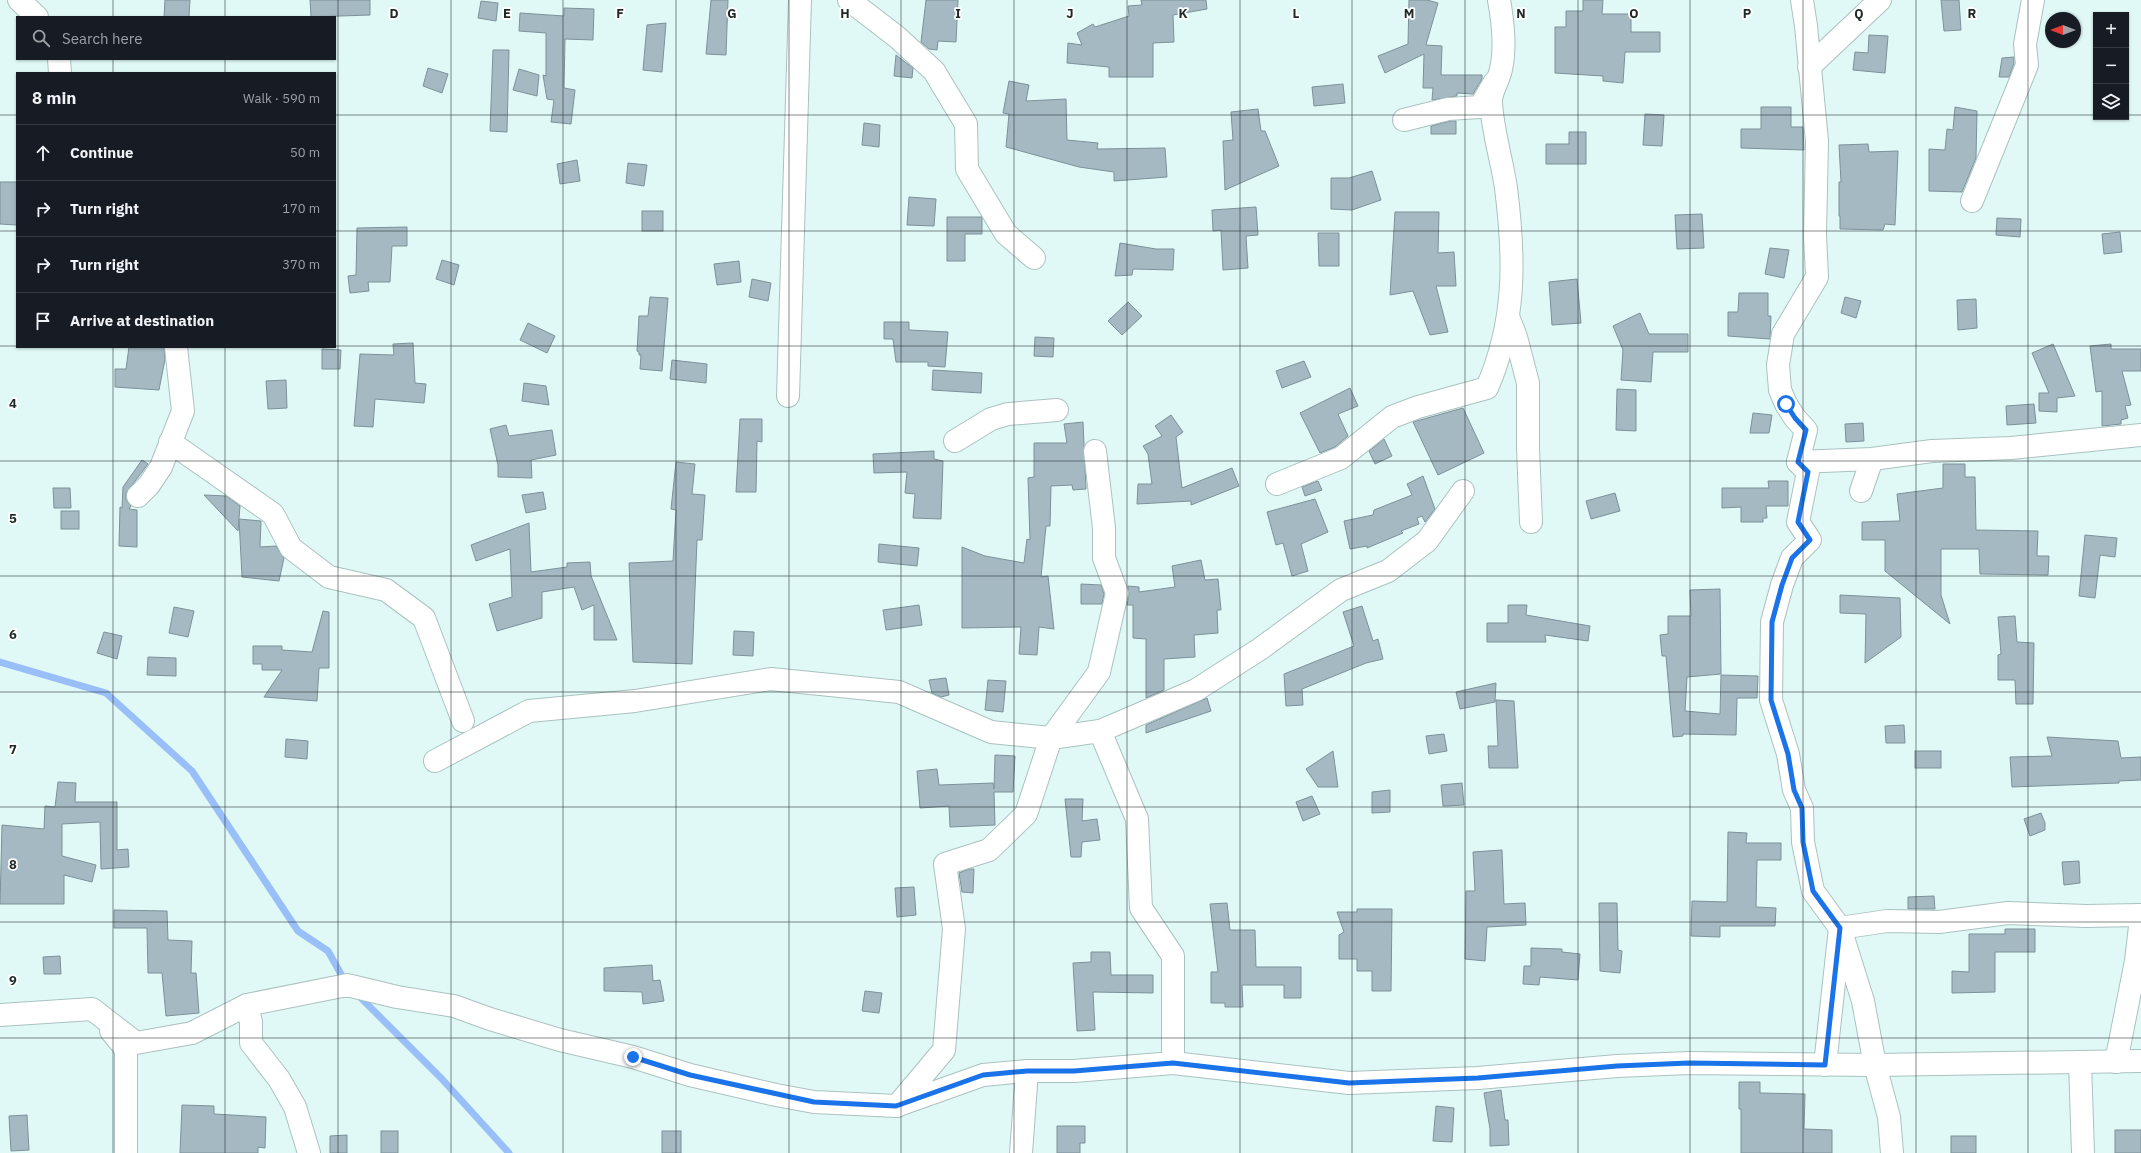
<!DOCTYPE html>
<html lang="en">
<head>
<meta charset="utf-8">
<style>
	:root { --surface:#171b24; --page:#242831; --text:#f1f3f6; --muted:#9ea1a6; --line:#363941 }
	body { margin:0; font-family:"IBM Plex Sans",sans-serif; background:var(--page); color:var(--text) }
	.controls { position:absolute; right:12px; top:12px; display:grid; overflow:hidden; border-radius:0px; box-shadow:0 1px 3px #0004 }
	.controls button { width:36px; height:36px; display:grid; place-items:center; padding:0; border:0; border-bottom:1px solid var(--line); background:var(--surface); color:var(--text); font:20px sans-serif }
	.compass { position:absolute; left:2045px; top:12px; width:36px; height:36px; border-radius:50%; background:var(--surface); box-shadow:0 1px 3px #0004; rotate:270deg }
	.stop { position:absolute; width:12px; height:12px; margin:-9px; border:3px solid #1a73e8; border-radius:50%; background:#fff }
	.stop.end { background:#1a73e8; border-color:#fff; box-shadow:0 1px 4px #0008 }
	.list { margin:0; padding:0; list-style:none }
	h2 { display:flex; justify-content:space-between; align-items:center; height:52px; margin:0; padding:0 16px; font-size:17px }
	h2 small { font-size:13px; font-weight:400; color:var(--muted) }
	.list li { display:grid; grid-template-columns:26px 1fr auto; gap:12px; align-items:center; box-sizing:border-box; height:56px; padding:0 16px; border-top:1px solid var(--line) }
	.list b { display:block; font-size:15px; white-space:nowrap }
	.list em { font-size:13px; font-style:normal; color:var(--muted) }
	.icon { flex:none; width:22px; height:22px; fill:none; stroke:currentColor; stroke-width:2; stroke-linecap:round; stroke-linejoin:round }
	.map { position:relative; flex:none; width:2141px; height:1153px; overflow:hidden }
	.search { position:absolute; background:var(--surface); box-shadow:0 1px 3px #0004; left:16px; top:16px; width:320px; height:44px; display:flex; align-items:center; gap:10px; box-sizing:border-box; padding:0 14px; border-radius:0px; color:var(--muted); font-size:15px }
	.panel { position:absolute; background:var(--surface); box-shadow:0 1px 3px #0004; left:16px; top:72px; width:320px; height:276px; border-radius:0px }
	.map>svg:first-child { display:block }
</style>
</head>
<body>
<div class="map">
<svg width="2141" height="1153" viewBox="0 0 2141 1153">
	<rect width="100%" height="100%" fill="#e0f9f7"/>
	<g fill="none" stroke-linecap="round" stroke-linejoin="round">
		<g stroke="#99bff9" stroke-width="7">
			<path d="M0,662L106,693L192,771L298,931L328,951L346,983"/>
			<path d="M357,994L441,1078L509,1153"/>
		</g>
	</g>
	<g fill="#a4b9c2" stroke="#7c9199">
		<path d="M165,0H190L189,17H164Z"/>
		<path d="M310,0H370V15L311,17Z"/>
		<path d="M711,0H728L726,55L706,54Z"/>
		<path d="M926,0H958L956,42L938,41L937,50L929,49L921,42Z"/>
		<path d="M1141,0H1206L1207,9L1173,15L1174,42L1153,43V77H1109V67L1067,63L1068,43L1082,45L1077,33L1093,24L1095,27L1129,16L1128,6L1142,5Z"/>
		<path d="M1409,0H1427L1438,3L1426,45L1442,46L1441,75H1482V79L1473,94L1457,93V96L1432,100L1433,88H1423L1424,54L1385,73L1378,56L1408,44Z"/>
		<path d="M1583,0H1603L1602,14H1631V32H1660V52H1625L1623,83L1603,81V76L1555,73V27H1566V11H1583Z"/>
		<path d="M1941,0H1959L1961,30L1944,31Z"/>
		<path d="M481,1L498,3L496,21L478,18Z"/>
		<path d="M564,8L594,9L593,40L565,39L564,88L575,90L571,124L551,122L554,100L547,99L543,75L546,76V33L519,31L520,13L564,16Z"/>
		<path d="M666,23L662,72L643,70L647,25Z"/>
		<path d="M1869,35L1888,36L1885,73L1853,70L1855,52L1868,53Z"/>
		<path d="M493,50H509L507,132L490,131Z"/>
		<path d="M896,55L913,68L912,78L894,76Z"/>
		<path d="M2014,57V63L2009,77H1999L2002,58Z"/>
		<path d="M428,68L448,74L442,93L423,86Z"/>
		<path d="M519,69L539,75L537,96L513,90Z"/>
		<path d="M1009,81L1029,85L1026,101L1066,99L1067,140L1098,143L1097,149L1165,148L1167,177L1114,181V172L1079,167L1006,147L1009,114L1003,113Z"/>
		<path d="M1343,84L1345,103L1314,106L1312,87Z"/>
		<path d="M1761,107H1791V127H1803L1804,150L1741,148V129H1761Z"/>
		<path d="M1955,107L1977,111L1976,158L1962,192L1929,191V149L1945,150L1947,129L1953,130Z"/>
		<path d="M1258,109L1261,131H1265L1279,166L1225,190L1223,141L1233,140L1231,112Z"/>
		<path d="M1645,114L1664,115L1662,146L1643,145Z"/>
		<path d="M1450,121H1456V134H1431V126Z"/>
		<path d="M864,123L880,125L879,147L862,145Z"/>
		<path d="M1569,132H1586V164H1546V144H1569Z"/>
		<path d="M1868,144L1869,152L1898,151L1895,225L1885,224L1883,230L1840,229V216H1839V182H1841L1839,145Z"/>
		<path d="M577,160L580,181L560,184L557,164Z"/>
		<path d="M628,163L647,165L644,186L626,183Z"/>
		<path d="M1372,171L1381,200L1352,210L1331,209V178H1349Z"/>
		<path d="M0,182H17V225L0,224Z"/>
		<path d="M909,197L936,199L934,226L907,225Z"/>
		<path d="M1256,207L1258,235L1246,236L1248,268L1223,270L1221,230L1213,231L1212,210Z"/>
		<rect x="642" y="211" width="21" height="20"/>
		<path d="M1395,212H1439L1438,253L1454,252L1456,286H1436L1448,332L1430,335L1413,291L1390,295Z"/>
		<path d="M1702,214L1704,248L1677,249L1675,215Z"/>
		<path d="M947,217H982V234H965V261H947Z"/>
		<path d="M1997,218L2021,219L2020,237L1996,235Z"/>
		<path d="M407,227V246H392L390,282H368L369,291L350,293L348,276L356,275L357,228Z"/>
		<path d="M2120,232L2122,252L2104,254L2102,234Z"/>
		<path d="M1318,233H1339V266H1319Z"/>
		<path d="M1120,243L1156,249H1174L1173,270L1133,269L1132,275L1115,276Z"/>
		<path d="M1770,248L1789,250L1784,278L1765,274Z"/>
		<path d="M442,260L459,265L454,285L436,279Z"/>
		<path d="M739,261L741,282L717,285L714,264Z"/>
		<path d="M752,279L771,283L768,301L749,297Z"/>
		<path d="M1577,279L1581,323L1552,325L1549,282Z"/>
		<path d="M1739,293H1768V316H1771L1770,339L1728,336V312H1738Z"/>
		<path d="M650,297L668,298L662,371L640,369L641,355H639V352L637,351L639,316H648Z"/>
		<path d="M1845,297L1861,301L1856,318L1841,313Z"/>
		<path d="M1976,299L1977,328L1958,330L1957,300Z"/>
		<path d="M1128,302L1142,316L1122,335L1108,321Z"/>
		<path d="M1640,313L1649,334H1688V352H1653L1651,382L1621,380L1623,350L1613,326Z"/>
		<path d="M884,322H909V330L948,332L945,367L928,366V362H896L893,339H884Z"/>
		<path d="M528,323L555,336L547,353L520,340Z"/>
		<path d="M1035,337L1054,338L1053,357L1034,356Z"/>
		<path d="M413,343L415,383L426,384L424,403L375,399L373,427L354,426L360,354L394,355L393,344Z"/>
		<path d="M2053,344L2075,396L2057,398V412L2039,411V393H2049L2032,353Z"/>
		<path d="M2111,344V349H2141V371H2122L2131,405L2125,406L2128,418L2121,420V424L2102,426V391L2096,392L2090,346Z"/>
		<path d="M129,347H164L165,359L159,390L115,387V369H126Z"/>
		<path d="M322,349L341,350L340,369H322Z"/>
		<path d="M672,360L707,364L706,383L670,379Z"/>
		<path d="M1304,361L1311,377L1282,388L1276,371Z"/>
		<path d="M933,370L982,373L981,393L932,390Z"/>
		<path d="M286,380L287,408L268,409L266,381Z"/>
		<path d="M524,383L546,386L549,405L522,401Z"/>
		<path d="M1350,388L1358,406L1338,414L1348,436L1335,447L1320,453L1300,413Z"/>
		<path d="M1617,389L1636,390V431L1616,430Z"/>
		<path d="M2034,404L2036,423L2007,425L2006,406Z"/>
		<path d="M1463,408L1484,453L1438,475L1413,422Z"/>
		<path d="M1753,413L1772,415L1769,433H1750Z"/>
		<path d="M1171,415L1183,432L1176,437L1182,488L1232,468L1239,486L1191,505V501L1137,504L1138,484H1152L1148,454L1143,446L1162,436L1155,426Z"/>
		<path d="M740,419H762V442L757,441L756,492H736Z"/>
		<path d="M1083,422L1086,489L1073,490L1072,485L1051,486L1050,526H1046L1041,577L1048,576L1054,629L1039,627L1037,655L1019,654L1021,627L962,628V547L985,556L1024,563L1027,539L1030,540L1028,478L1034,477V443H1067L1064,424Z"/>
		<path d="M1863,423L1864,441L1846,442L1845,424Z"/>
		<path d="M506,425L509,436L552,430L556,455L531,460L532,478L498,477V465L490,429Z"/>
		<path d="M1384,439L1392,456L1375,464L1369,451Z"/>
		<path d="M934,451V459L943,461L941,519L913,518L915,494L905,493L907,472L874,473L873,454Z"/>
		<path d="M142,460L148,464L126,493V500L131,506L129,509L137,510V547L119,546L120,507L122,508L123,487Z"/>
		<path d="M676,462L695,464L692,494L705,495L702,540H697L692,664L633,662L629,563L673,561L676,510L671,509Z"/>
		<path d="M1943,464H1965V477H1975L1976,530L2038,531L2037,556H2049L2048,575L1980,574L1979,549H1941V595L1950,624L1885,571V540H1862V522L1900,521L1897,494L1943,488Z"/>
		<path d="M1423,476L1435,509L1425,522L1422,516L1417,518L1419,524L1401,531L1403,533L1367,548V546L1350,549L1344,521L1373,515L1374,510L1412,495L1407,484Z"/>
		<path d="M1318,481L1322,490L1305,496L1302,487Z"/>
		<path d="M1768,481H1788V506H1766L1767,518H1763V522H1741V507L1722,508V488H1769Z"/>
		<path d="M53,488H70L71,508H54Z"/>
		<path d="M543,492L546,509L526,513L522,495Z"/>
		<path d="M1615,493L1620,511L1591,519L1586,501Z"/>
		<path d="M204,495L226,496L240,506L238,531Z"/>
		<path d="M1315,499L1328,532L1301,544L1308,571L1292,576L1283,543L1276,545L1267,512Z"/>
		<rect x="61" y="511" width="18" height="18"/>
		<path d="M239,519L261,521L260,547L276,546L284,558L279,581L242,577Z"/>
		<path d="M529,523L531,572L567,567V563L590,562L591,576L617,640H594V605L582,610L574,587L542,592V618L497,631L489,604L512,597L510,549L476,561L471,545Z"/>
		<path d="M2085,535L2117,538L2115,557L2100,555L2095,598L2079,596Z"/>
		<path d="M879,544L919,548L917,566L878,562Z"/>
		<path d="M1201,560L1205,580L1218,579L1221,610H1217L1218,633L1194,635L1195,657L1164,659V690L1146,698V639L1133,638V605H1127L1129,595L1128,586L1139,587V592L1175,587L1172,566Z"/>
		<path d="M1081,584L1101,585L1104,594L1102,604H1081Z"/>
		<path d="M1720,589L1721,674L1687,677L1685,711L1720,714L1721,675L1758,676L1757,698H1737L1736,735L1683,734V736L1673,737L1666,656H1662L1660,635L1668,634V616H1691L1690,590Z"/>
		<path d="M1840,595L1900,598L1901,637L1865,663L1866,614L1840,613Z"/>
		<path d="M919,605L922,625L886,630L883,610Z"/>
		<path d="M1508,605H1527L1526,615L1590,626L1588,641L1545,635L1546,642H1487V623H1508Z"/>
		<path d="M1362,606L1373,641L1378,639L1383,659L1366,663L1302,689L1303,705L1286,706L1284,674L1354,646L1343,612Z"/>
		<path d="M174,607L194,611L188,637L169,633Z"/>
		<path d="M323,611L329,612V668H319L317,701L264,697L282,670H262V664H253V646H282V650L312,652Z"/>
		<path d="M2015,616L2017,642L2034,643L2033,704H2016L2015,680H1998V655L2001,654L1998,617Z"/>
		<path d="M734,631L754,632L753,656L733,655Z"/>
		<path d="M104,632L122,636L117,659L97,653Z"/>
		<path d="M148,657L176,658V676L147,675Z"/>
		<path d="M946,678L949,695L941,697L932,693L929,680Z"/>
		<path d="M988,680L1006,681L1003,712L985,710Z"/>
		<path d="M1496,683L1495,702L1460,709L1456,692Z"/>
		<path d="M1207,698L1211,711L1146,733V725Z"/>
		<path d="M1496,700L1514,701L1518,768H1489L1488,746H1498Z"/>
		<path d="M1904,725L1905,743H1886L1885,726Z"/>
		<path d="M1444,734L1447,751L1429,754L1426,736Z"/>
		<path d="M2047,737L2118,741L2121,758L2141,757V780L2119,781V783L2012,787L2010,757L2052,756Z"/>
		<path d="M286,739L308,741L307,759L285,757Z"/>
		<path d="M1333,751L1338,787H1318L1306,769Z"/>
		<rect x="1915" y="751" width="26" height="17"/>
		<path d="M995,755L1015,756L1013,792H994L995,825L950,827L949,806L920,808L917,771L937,769L939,785L993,783L994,789Z"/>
		<path d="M58,782L76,783L75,802H117V850L128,849L129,867L101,869L100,822L62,824V856L96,865L92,882L64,875V904H0L2,825L44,829L45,806L55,807Z"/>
		<path d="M1462,783L1464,805L1443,806L1441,785Z"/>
		<path d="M1390,790V812L1372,813V792Z"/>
		<path d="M1312,796L1320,814L1303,821L1296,802Z"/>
		<path d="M1065,799H1083L1082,821L1097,819L1100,840L1082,842L1081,857H1071Z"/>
		<path d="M2041,813L2045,823V830L2030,836L2024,819Z"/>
		<path d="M1728,832L1747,833L1746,843H1781V860H1757L1756,907L1776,908L1775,926H1720V937L1691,936L1692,901L1727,902Z"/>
		<path d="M1502,850L1504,904L1525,903L1526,925L1487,927L1485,961L1465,959L1466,891H1475L1473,852Z"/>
		<path d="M2079,861L2080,883L2064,885L2062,862Z"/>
		<path d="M969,869H974L973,893L962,892L959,873Z"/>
		<path d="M914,887L916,915L897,917L895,888Z"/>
		<path d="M1934,896L1935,909H1908V897Z"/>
		<path d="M1227,903L1230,930H1255L1256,967H1301V998H1284V985H1242L1243,1007H1225V1003H1211V972H1218L1210,904Z"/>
		<path d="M1599,903H1617L1618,950L1622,951L1620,973L1600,971Z"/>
		<path d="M1357,909H1392L1391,991H1372V971H1357V959H1339V935L1344,932L1337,912H1357Z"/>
		<path d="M114,910L167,911L168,940L192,941L191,973H196L199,1013L166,1016L162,973H148L147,928H114Z"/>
		<path d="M2005,929H2035V952H1995V992L1952,993V971L1969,972V934H2005Z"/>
		<path d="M1531,948L1562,949V952L1580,954L1578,980L1540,977L1539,985L1523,984L1524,966H1531Z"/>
		<path d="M1091,952H1110L1111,975H1153V993L1093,992L1095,1030L1077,1031L1073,963L1091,962Z"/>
		<path d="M60,956L61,974H44L43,957Z"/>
		<path d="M652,965L653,981L660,980L664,1001L643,1004L642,992L604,991V968Z"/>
		<path d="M865,991L882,993L879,1013L862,1011Z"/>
		<path d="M1739,1082H1760V1093L1805,1094L1804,1129L1832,1130V1153H1741V1109H1739Z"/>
		<path d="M1501,1090L1505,1120H1508L1509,1145L1490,1146V1129L1484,1093Z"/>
		<path d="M182,1105L214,1106V1114L266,1117L265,1148L258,1147V1153H180Z"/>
		<path d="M1436,1106L1454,1108L1452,1142L1433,1141Z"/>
		<path d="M27,1115L29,1150L11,1151L9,1116Z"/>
		<path d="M1057,1126H1085V1143H1080V1153H1057Z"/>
		<rect x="2115" y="1130" width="26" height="23"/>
		<rect x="381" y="1131" width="17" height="22"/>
		<rect x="662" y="1131" width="19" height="22"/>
		<path d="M347,1135V1153H330V1136Z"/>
		<rect x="1951" y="1136" width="25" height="17"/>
	</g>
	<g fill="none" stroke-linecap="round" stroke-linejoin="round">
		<defs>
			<g id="minor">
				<path d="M19,0L37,17"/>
				<path d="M849,0L897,37L934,71L966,124L967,169L1006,234L1034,258"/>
				<path d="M1802,0L1806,26L1817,141L1815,235L1817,277L1783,334L1778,365L1780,390L1786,404L1795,418L1806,430L1798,462L1808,472L1798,522L1810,540L1792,558L1782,585L1772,622L1771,700L1788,754L1794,790L1802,808L1803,842L1813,891L1840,928L1863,1001L1875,1065L1889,1117L1892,1153"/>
				<path d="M59,59L60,73"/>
				<path d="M1809,67L1880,0"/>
				<path d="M1404,120L1448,109L1480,107L1494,83"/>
				<path d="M1972,201L2027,65L2025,44L2033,0"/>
				<path d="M1509,319L1516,337L1528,383V448L1531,522"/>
				<path d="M788,396L800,0"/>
				<path d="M955,441L991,419L1008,414L1057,410"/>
				<path d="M170,442L273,514L291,548L329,577L386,590L424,618L463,721"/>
				<path d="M1798,462L1872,459L1932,451L2011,448L2141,435"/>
				<path d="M1277,484L1341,458L1392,417L1418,407L1487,388C1516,321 1515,260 1506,188C1502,160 1492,130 1491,101C1491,91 1499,80 1501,69C1506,47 1503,22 1499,0"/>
				<path d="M1861,491L1872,459"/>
				<path d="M138,496L149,485L161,467L183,411L176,347"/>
				<path d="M1100,731L1137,819L1141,908L1173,956V1063"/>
				<path d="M435,761L529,711L635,701L771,679L899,692L991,732L1051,738L1100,731L1196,690L1260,649L1341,590L1388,571L1427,541L1463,491"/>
				<path d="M247,1005L251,1022V1043L279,1079L295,1107L309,1153"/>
				<path d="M0,1015L92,1009L136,1043L192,1033L247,1005L347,985L397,997L454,1006L490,1019L560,1040L633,1057L690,1075L776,1095L814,1102L896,1106L983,1075L1027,1071H1074L1173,1063L1349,1083L1478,1078L1617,1066L1689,1063L1875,1065L2141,1061"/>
				<path d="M111,1031L126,1049V1153"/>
				<path d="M2116,1062L2136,961L2141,918"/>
				<path d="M2080,1063L2083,1153"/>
				<path d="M1825,1065L1840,928L1887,921L1939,922L2008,913L2086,916L2141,915"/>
				<path d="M897,1106L944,1050L954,929L945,864L989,850L1026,814L1051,738L1099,672L1117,593L1104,558V528L1095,451"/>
				<path d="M1021,1153L1027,1071"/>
			</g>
		</defs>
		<use href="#minor" stroke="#aac2bf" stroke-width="24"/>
		<use href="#minor" stroke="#fff" stroke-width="22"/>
	</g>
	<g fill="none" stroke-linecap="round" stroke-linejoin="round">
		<path stroke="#1a73e8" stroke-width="5" d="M633,1057L690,1075L814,1102L896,1106L983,1075L1027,1071H1074L1173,1063L1349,1083L1478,1078L1617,1066L1689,1063L1825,1065L1840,928L1813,891L1803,842L1802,808L1794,790L1788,754L1771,700L1772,622L1782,585L1792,558L1810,540L1798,522L1808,472L1798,462L1806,430L1795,418L1786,404"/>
	</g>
	<path fill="none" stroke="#202a29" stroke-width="1" stroke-opacity="0.55" d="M113,0V17M225,0V17M338,0V1153M451,0V1153M563,0V1153M676,0V1153M789,0V1153M901,0V1153M1014,0V1153M1127,0V1153M1240,0V1153M1352,0V1153M1465,0V1153M1578,0V1153M1690,0V1153M1803,0V1153M1916,0V1153M2028,0V1153M113,59V73M225,59V73M0,115H17M335,115H2096M2126,115H2141M0,231H17M335,231H2141M0,346H17M335,346H2141M113,347V1153M225,347V1153M0,461H2141M0,576H2141M0,692H2141M0,807H2141M0,922H2141M0,1038H2141"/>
	<g font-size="13" text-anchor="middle" font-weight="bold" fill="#202a29" stroke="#fff" stroke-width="3.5" stroke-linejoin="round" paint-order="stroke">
		<text x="394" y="18">D</text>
		<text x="507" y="18">E</text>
		<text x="620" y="18">F</text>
		<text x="732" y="18">G</text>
		<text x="845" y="18">H</text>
		<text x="958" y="18">I</text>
		<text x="1070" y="18">J</text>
		<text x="1183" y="18">K</text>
		<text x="1296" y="18">L</text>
		<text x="1409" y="18">M</text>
		<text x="1521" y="18">N</text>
		<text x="1634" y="18">O</text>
		<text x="1747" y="18">P</text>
		<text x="1859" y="18">Q</text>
		<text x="1972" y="18">R</text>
		<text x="13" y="408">4</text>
		<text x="13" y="523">5</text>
		<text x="13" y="639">6</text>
		<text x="13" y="754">7</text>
		<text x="13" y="869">8</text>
		<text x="13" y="985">9</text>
	</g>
</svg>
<div class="controls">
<button>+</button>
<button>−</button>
<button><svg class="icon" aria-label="layers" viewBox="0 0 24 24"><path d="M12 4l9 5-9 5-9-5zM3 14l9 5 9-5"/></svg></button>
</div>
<svg class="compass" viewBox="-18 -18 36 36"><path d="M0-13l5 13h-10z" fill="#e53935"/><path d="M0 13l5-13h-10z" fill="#9ea1a6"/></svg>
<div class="stop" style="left:1786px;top:404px"></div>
<div class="stop end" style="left:633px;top:1057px"></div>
<div class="search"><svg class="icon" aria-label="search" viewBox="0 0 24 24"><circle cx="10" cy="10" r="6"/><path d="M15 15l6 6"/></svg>Search here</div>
<section class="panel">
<h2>8 min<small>Walk · 590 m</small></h2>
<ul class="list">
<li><svg class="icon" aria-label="ahead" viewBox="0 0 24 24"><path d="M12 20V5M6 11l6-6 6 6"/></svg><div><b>Continue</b></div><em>50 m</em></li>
<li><svg class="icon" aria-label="right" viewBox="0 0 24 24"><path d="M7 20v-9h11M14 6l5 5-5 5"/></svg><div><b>Turn right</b></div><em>170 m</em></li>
<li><svg class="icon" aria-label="right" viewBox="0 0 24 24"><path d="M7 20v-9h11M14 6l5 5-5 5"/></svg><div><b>Turn right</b></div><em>370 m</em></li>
<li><svg class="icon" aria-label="arrive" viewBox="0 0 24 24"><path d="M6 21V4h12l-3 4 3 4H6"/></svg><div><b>Arrive at destination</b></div></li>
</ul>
</section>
</div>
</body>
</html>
